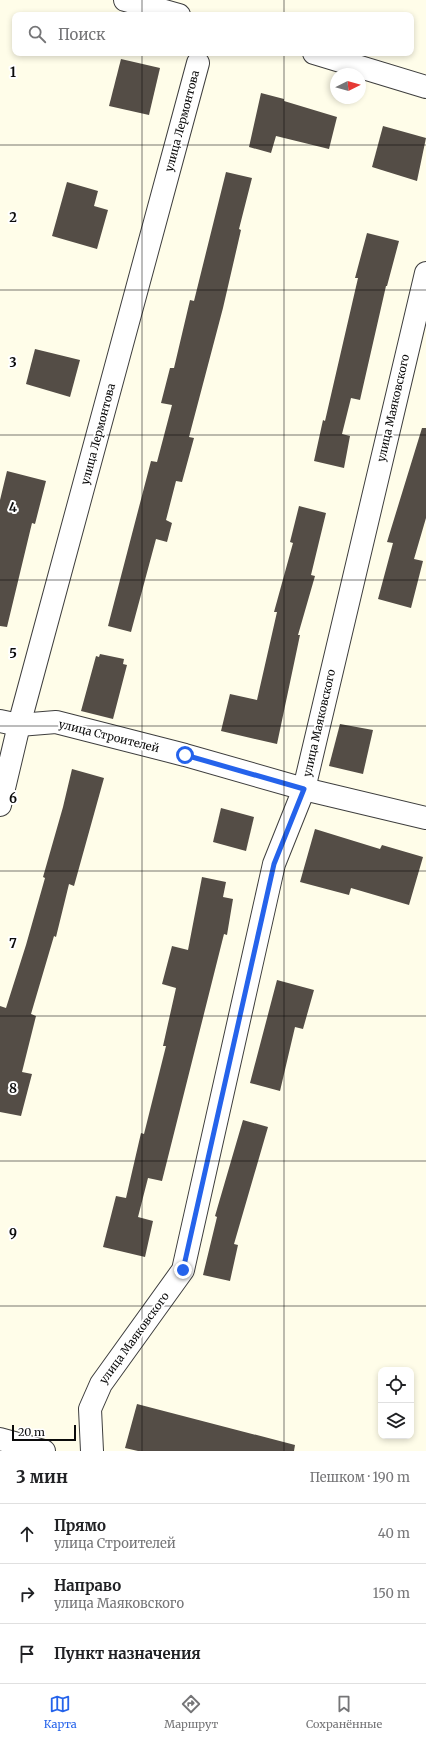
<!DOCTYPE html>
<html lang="ru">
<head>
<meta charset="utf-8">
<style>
	:root { --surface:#fff; --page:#f6f6f6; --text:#202124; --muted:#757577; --line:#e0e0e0; --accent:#2563eb }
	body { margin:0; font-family:Merriweather,serif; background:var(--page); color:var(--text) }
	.controls { position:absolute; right:12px; bottom:12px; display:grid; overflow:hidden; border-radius:8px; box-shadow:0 2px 6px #0003 }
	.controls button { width:36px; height:36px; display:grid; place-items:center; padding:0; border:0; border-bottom:1px solid var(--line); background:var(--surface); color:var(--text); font:20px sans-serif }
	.compass { position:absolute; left:330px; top:68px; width:36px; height:36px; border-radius:50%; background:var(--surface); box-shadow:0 2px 6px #0003; rotate:85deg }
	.scale { position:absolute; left:12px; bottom:10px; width:64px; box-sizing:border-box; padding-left:4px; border:2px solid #0b0b0b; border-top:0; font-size:11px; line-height:14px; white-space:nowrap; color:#0b0b0b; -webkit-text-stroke:3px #fff; paint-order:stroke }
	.stop { position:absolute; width:12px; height:12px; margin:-9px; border:3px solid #2563eb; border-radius:50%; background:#fff }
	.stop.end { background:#2563eb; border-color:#fff; box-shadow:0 1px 4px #0008 }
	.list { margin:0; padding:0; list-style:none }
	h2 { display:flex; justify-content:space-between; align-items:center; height:52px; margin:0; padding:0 16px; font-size:17px }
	h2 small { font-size:13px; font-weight:400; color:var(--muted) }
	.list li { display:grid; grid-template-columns:26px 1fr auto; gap:12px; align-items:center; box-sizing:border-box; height:60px; padding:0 16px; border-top:1px solid var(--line) }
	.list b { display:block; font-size:15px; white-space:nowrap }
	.list p { margin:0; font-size:13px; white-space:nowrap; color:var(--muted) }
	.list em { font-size:13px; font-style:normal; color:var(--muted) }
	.icon { flex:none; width:22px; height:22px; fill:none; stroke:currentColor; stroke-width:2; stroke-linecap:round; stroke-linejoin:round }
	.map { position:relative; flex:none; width:426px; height:1451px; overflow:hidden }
	.search { position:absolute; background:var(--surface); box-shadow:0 2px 6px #0003; left:12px; right:12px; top:12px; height:44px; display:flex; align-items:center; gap:10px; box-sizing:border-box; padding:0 14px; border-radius:8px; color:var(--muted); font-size:15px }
	.sheet { height:232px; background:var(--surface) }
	nav { display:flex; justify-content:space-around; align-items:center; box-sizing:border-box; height:56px; border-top:1px solid var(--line); background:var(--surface); font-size:11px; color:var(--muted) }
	nav a { display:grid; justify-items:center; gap:2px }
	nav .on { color:var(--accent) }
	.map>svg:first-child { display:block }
</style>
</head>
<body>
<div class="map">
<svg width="426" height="1451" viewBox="0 0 426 1451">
	<rect width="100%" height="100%" fill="#fffde9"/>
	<g fill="#544d46">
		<path d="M121,59L160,68L149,115L109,106Z"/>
		<path d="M261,93L284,99V101L337,117L329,149L276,136L271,153L249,147Z"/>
		<path d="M383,126L426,138L417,181L372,167Z"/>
		<path d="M226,172L252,178L239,229L241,230L223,308L189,437L194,438L182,482L176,481L166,520L172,523L167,542L156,539L131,632L108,626L151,461L157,462L172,405L161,403L170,368H174L190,300L194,301Z"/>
		<path d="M67,182L98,191L94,206L108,210L97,249L52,236Z"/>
		<path d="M367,233L399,241L387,286H386L360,400L351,398L342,434L350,436L344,468L314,461L323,420L325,421L358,278H355Z"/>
		<path d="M35,349L80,360L70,397L26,384Z"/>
		<path d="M422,428H426V518L414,559L423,561L411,608L378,599L393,543L387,542Z"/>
		<path d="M7,471L46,481L35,524L32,523L7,627L0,626V500Z"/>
		<path d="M299,506L326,513L311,575L315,576L298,635H300L277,744L221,731L230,694L257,700L277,612H274L293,543L290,542Z"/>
		<path d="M100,654L124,659L123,664L127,665L113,719L81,711L96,656L99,657Z"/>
		<path d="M340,724L373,730L363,774L329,766Z"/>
		<path d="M72,769L104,778L74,886L69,884L56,937L54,936L31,1014L36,1016L22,1072L32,1074L21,1116L0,1112V1006L6,1008L26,945L45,878L43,877L63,807Z"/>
		<path d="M221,808L254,817L246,851L213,842Z"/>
		<path d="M315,829L380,849L382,845L423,857L409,905L351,888L349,895L300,882Z"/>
		<path d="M202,877L226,882L223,897L233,899L227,935L224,934L162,1181L148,1178L138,1217L153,1221L145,1257L103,1247L116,1196L126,1198L141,1133L144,1134L166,1046H163L176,988L162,984L172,946L188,950Z"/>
		<path d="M277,980L314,990L303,1029L295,1027L280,1091L250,1083Z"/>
		<path d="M243,1120L268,1127L234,1244L238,1245L230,1281L203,1275L217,1217L215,1216Z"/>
		<path d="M137,1404L295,1445L294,1451H138L125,1448Z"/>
	</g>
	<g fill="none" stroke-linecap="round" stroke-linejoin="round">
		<defs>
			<g id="minor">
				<path d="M125,0L179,15"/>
				<path d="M314,53L426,87"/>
				<path d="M0,721L19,725L56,722L185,755L304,789L426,818"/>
				<path d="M0,805L19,725L198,63"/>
				<path d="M0,1439L44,1451"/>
				<path d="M92,1451L90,1409L101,1384L183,1270L274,864L304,789L426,273"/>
			</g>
		</defs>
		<use href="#minor" stroke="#3e3e3e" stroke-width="24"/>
		<use href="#minor" stroke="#fff" stroke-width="22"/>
	</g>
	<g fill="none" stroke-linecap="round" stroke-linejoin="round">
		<path stroke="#2563eb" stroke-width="5" d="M183,1270L274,864L304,789L185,755"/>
	</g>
	<path fill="none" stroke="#0b0b0b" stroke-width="1" stroke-opacity="0.55" d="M142,0V15M284,0V15M142,53V1451M284,53V1451M0,145H426M0,290H426M0,435H426M0,580H426M0,726H426M0,871H426M0,1016H426M0,1161H426M0,1306H426"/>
	<g text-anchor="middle" stroke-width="4" stroke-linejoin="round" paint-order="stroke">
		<g font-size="11" fill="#0b0b0b" stroke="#fff">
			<text transform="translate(182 121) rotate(-75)" y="4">улица Лермонтова</text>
			<text transform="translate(393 408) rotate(-77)" y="4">улица Маяковского</text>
			<text transform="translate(98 434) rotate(-75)" y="4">улица Лермонтова</text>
			<text transform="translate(319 723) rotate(-77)" y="4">улица Маяковского</text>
			<text transform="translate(109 736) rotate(14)" y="4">улица Строителей</text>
			<text transform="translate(134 1338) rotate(-54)" y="4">улица Маяковского</text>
		</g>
	</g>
	<g font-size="13" text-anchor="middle" font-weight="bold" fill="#0b0b0b" stroke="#fff" stroke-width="4" stroke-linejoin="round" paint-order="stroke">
		<text x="13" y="77">1</text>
		<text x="13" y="222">2</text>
		<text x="13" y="367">3</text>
		<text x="13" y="512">4</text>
		<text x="13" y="658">5</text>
		<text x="13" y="803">6</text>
		<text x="13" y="948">7</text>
		<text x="13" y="1093">8</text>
		<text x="13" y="1238">9</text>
	</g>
</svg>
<div class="controls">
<button><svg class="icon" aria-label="locate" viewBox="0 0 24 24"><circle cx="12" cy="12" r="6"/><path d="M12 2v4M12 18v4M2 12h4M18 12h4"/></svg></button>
<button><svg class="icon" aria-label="layers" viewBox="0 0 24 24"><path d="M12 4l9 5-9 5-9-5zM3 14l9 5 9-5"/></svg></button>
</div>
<svg class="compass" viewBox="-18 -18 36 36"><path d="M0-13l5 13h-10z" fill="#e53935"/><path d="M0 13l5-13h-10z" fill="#757577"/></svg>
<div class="scale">20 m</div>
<div class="stop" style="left:185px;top:755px"></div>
<div class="stop end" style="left:183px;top:1270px"></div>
<div class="search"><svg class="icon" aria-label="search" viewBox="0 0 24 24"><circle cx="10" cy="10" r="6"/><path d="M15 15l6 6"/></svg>Поиск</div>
</div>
<section class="sheet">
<h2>3 мин<small>Пешком · 190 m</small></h2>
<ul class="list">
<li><svg class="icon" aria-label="ahead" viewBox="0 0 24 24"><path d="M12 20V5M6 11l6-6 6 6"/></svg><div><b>Прямо</b><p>улица Строителей</p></div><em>40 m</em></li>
<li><svg class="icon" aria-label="right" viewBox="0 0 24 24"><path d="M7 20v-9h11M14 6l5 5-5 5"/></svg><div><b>Направо</b><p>улица Маяковского</p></div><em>150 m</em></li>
<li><svg class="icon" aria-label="arrive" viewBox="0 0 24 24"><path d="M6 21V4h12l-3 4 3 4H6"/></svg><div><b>Пункт назначения</b></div></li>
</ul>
</section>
<nav>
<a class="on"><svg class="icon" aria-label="map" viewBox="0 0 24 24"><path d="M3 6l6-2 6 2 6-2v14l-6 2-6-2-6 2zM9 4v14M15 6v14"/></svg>Карта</a>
<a><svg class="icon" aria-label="directions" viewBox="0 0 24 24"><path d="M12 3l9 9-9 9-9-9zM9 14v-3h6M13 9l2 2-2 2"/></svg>Маршрут</a>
<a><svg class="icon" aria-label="saved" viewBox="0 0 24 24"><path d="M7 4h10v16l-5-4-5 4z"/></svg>Сохранённые</a>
</nav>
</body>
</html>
